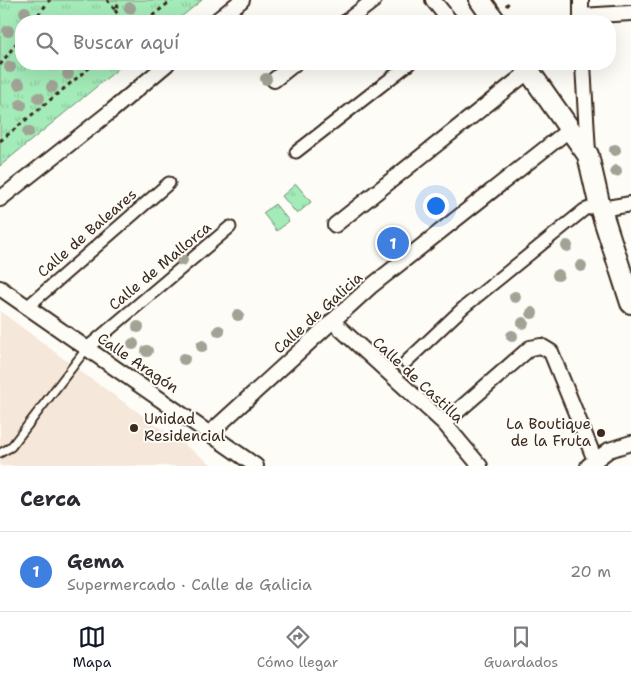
<!DOCTYPE html>
<html lang="es">
<head>
<meta charset="utf-8">
<style>
	:root { --surface:#fff; --page:#f2f2f3; --text:#2b2b33; --muted:#7c7c81; --line:#e1e1e2; --accent:#111827 }
	body { margin:0; font-family:"Shantell Sans",sans-serif; background:var(--page); color:var(--text) }
	.you { position:absolute; left:435px; top:205px; width:18px; height:18px; margin:-12px; border:4px solid #fff; border-radius:50%; background:#1a73e8; box-shadow:0 0 0 8px #1a73e833 }
	.badge { display:grid; place-items:center; width:32px; height:32px; border-radius:50%; background:var(--accent); color:#fff; font-size:16px; font-weight:700 }
	.pin { position:absolute; translate:-50% -50%; border:2px solid #fff; box-shadow:0 1px 5px #0006 }
	.list { margin:0; padding:0; list-style:none }
	h2 { display:flex; justify-content:space-between; align-items:center; height:65px; margin:0; padding:0 20px; font-size:21px }
	h2 small { font-size:16px; font-weight:400; color:var(--muted) }
	.list li { display:grid; grid-template-columns:32px 1fr auto; gap:15px; align-items:center; box-sizing:border-box; height:80px; padding:0 20px; border-top:1px solid var(--line) }
	.list b { display:block; font-size:19px; white-space:nowrap }
	.list p { margin:0; font-size:16px; white-space:nowrap; color:var(--muted) }
	.list em { font-size:16px; font-style:normal; color:var(--muted) }
	.icon { flex:none; width:28px; height:28px; fill:none; stroke:currentColor; stroke-width:2; stroke-linecap:round; stroke-linejoin:round }
	.map { position:relative; flex:none; width:631px; height:466px; overflow:hidden }
	.search { position:absolute; background:var(--surface); box-shadow:0 5px 20px #0002; left:15px; right:15px; top:15px; height:55px; display:flex; align-items:center; gap:12px; box-sizing:border-box; padding:0 18px; border-radius:20px; color:var(--muted); font-size:19px }
	.sheet { height:145px; background:var(--surface) }
	nav { display:flex; justify-content:space-around; align-items:center; box-sizing:border-box; height:70px; border-top:1px solid var(--line); background:var(--surface); font-size:14px; color:var(--muted) }
	nav a { display:grid; justify-items:center; gap:2px }
	nav .on { color:var(--accent) }
	.map>svg:first-child { display:block }
</style>
</head>
<body>
<div class="map">
<svg width="631" height="466" viewBox="0 0 631 466">
	<defs>
		<pattern id="park-tufts" width="24" height="20" patternUnits="userSpaceOnUse" patternTransform="scale(1.25)"><rect width="24" height="20" fill="#a3ebb8"/><path d="M3 7l-1-3M5 7V3M7 7l1-3M15 17l-1-3M17 17v-4M19 17l1-3" fill="none" stroke="#8dca9e"/></pattern>
	</defs>
	<rect width="100%" height="100%" fill="#fdfcf7"/>
	<filter id="ink" filterUnits="userSpaceOnUse"><feTurbulence type="fractalNoise" baseFrequency=".02" numOctaves="2"/><feDisplacementMap in="SourceGraphic" scale="10" xChannelSelector="R" yChannelSelector="G"/><feConvolveMatrix kernelMatrix="1 2 1 2 8 2 1 2 1" color-interpolation-filters="sRGB"/></filter>
	<g filter="url(#ink)">
		<path fill="#f5e7d9" d="M0,311L84,374L214,466H0Z"/>
		<g fill="url(#park-tufts)" stroke="#6f8a6b">
			<path d="M0,0H202L176,21H21V64H124L0,166Z"/>
			<path d="M296,184L311,202L297,214L282,196Z"/>
			<path d="M275,204L289,221L277,231L263,213Z"/>
		</g>
		<g fill="none" stroke-linecap="round" stroke-linejoin="round">
			<defs>
				<path id="service" d="M0,453L11,447L87,348"/>
				<g id="pedestrian">
					<path d="M296,152L409,64"/>
					<path d="M27,307L169,183"/>
					<path d="M87,348L230,227"/>
					<path d="M406,362L463,308L584,210L599,204"/>
				</g>
				<g id="minor">
					<path d="M433,0L450,21"/>
					<path d="M581,0V21"/>
					<path d="M581,16L631,13"/>
					<path d="M216,21L242,0"/>
					<path d="M347,21L374,0"/>
					<path d="M583,64L588,153"/>
					<path d="M274,80L294,64"/>
					<path d="M0,199L110,112L167,64"/>
					<path d="M601,209L631,204"/>
					<path d="M335,225L529,71"/>
					<path d="M0,288L256,466"/>
					<path d="M332,321L444,423L480,466"/>
					<path d="M444,423L530,348L541,346L551,352L595,460"/>
					<path d="M210,433L370,287L570,129"/>
					<path d="M588,466L609,450L631,443"/>
				</g>
				<g id="secondary">
					<path d="M480,0L495,21"/>
					<path d="M524,64L588,155L600,207L631,303"/>
				</g>
			</defs>
			<use href="#service" stroke="#3b2a1e" stroke-width="11"/>
			<use href="#pedestrian" stroke="#3b2a1e" stroke-width="15"/>
			<use href="#minor" stroke="#3b2a1e" stroke-width="18"/>
			<use href="#secondary" stroke="#3b2a1e" stroke-width="24"/>
			<g stroke="#3b2a1e" stroke-width="3" stroke-dasharray="4 4" stroke-linecap="butt">
				<path d="M107,0L115,10L120,0"/>
				<path d="M506,6L511,0"/>
				<path d="M115,10L122,21"/>
				<path d="M33,21L50,0"/>
				<path d="M146,21L172,0"/>
				<path d="M0,65L21,37"/>
				<path d="M0,141L94,64"/>
			</g>
			<use href="#service" stroke="#fdfcf7" stroke-width="7"/>
			<use href="#pedestrian" stroke="#fdfcf7" stroke-width="11"/>
			<use href="#minor" stroke="#fdfcf7" stroke-width="14"/>
			<use href="#secondary" stroke="#fdfcf7" stroke-width="20"/>
		</g>
		<g fill="#a1a395">
			<circle cx="130" cy="8" r="6"/>
			<circle cx="25" cy="12" r="6"/>
			<circle cx="8" cy="31" r="6"/>
			<circle cx="10" cy="67" r="6"/>
			<circle cx="68" cy="74" r="6"/>
			<circle cx="266" cy="79" r="6"/>
			<circle cx="19" cy="84" r="6"/>
			<circle cx="52" cy="87" r="6"/>
			<circle cx="39" cy="98" r="6"/>
			<circle cx="21" cy="105" r="6"/>
			<circle cx="28" cy="132" r="6"/>
			<circle cx="615" cy="150" r="6"/>
			<circle cx="616" cy="171" r="6"/>
			<circle cx="567" cy="246" r="6"/>
			<circle cx="182" cy="260" r="6"/>
			<circle cx="581" cy="266" r="6"/>
			<circle cx="558" cy="275" r="6"/>
			<circle cx="515" cy="297" r="6"/>
			<circle cx="532" cy="313" r="6"/>
			<circle cx="238" cy="315" r="6"/>
			<circle cx="523" cy="323" r="6"/>
			<circle cx="138" cy="327" r="6"/>
			<circle cx="219" cy="331" r="6"/>
			<circle cx="512" cy="336" r="6"/>
			<circle cx="133" cy="344" r="6"/>
			<circle cx="202" cy="346" r="6"/>
			<circle cx="147" cy="351" r="6"/>
			<circle cx="184" cy="359" r="6"/>
		</g>
	</g>
	<g fill="#3b2a1e" stroke="#fdfcf7" stroke-width="2">
		<circle cx="134" cy="428" r="5"/>
		<circle cx="601" cy="433" r="5"/>
	</g>
	<g text-anchor="middle" stroke-width="4" stroke-linejoin="round" paint-order="stroke">
		<g font-size="15" fill="#3b2a1e" stroke="#fdfcf7">
			<text transform="translate(87 233) rotate(-41)" y="5">Calle de Baleares</text>
			<text transform="translate(160 266) rotate(-40)" y="5">Calle de Mallorca</text>
			<text transform="translate(318 313) rotate(-42)" y="5">Calle de Galicia</text>
			<text transform="translate(138 363) rotate(34)" y="5">Calle Aragón</text>
			<text transform="translate(418 380) rotate(43)" y="5">Calle de Castilla</text>
		</g>
		<g font-size="15" fill="#3b2a1e" stroke="#fdfcf7" text-anchor="start">
			<text x="144" y="424">Unidad<tspan x="144" dy="17">Residencial</tspan></text>
			<text x="591" y="429" text-anchor="end">La Boutique<tspan x="591" dy="17">de la Fruta</tspan></text>
		</g>
	</g>
</svg>
<div class="you"></div>
<div class="pin badge" style="left:393px;top:243px;background:#3f7fe0">1</div>
<div class="search"><svg class="icon" aria-label="search" viewBox="0 0 24 24"><circle cx="10" cy="10" r="6"/><path d="M15 15l6 6"/></svg>Buscar aquí</div>
</div>
<section class="sheet">
<h2>Cerca<small></small></h2>
<ul class="list">
<li><span class="badge" style="background:#3f7fe0">1</span><div><b>Gema</b><p>Supermercado · Calle de Galicia</p></div><em>20 m</em></li>
</ul>
</section>
<nav>
<a class="on"><svg class="icon" aria-label="map" viewBox="0 0 24 24"><path d="M3 6l6-2 6 2 6-2v14l-6 2-6-2-6 2zM9 4v14M15 6v14"/></svg>Mapa</a>
<a><svg class="icon" aria-label="directions" viewBox="0 0 24 24"><path d="M12 3l9 9-9 9-9-9zM9 14v-3h6M13 9l2 2-2 2"/></svg>Cómo llegar</a>
<a><svg class="icon" aria-label="saved" viewBox="0 0 24 24"><path d="M7 4h10v16l-5-4-5 4z"/></svg>Guardados</a>
</nav>
</body>
</html>
